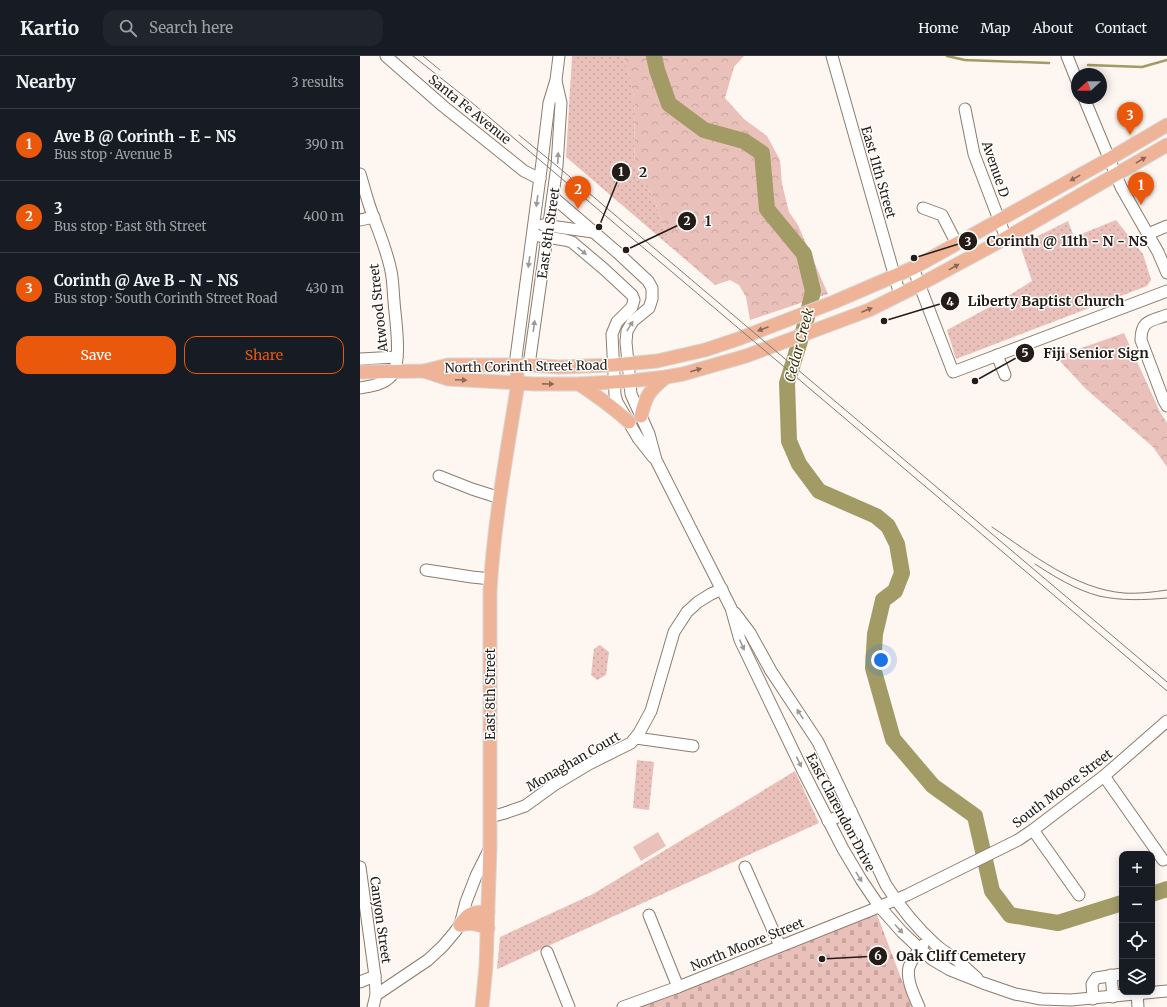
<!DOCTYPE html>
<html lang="en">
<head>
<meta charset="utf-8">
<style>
	:root { --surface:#171b24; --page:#20242c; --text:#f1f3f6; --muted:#9ea1a6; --line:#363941; --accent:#ea580c }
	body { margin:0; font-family:Merriweather,serif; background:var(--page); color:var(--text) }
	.controls { position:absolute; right:12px; bottom:12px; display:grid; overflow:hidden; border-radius:8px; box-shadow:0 2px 10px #0003 }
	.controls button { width:36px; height:36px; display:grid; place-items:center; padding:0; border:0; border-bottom:1px solid var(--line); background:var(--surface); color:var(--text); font:20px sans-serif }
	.compass { position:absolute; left:711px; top:12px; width:36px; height:36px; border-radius:50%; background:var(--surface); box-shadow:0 2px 10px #0003; rotate:249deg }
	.you { position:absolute; left:521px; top:604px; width:14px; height:14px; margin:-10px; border:3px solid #fff; border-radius:50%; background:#1a73e8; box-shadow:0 0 0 6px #1a73e833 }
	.badge { display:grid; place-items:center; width:26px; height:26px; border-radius:50%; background:var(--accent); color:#fff; font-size:13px; font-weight:700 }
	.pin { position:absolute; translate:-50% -33px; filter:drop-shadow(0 1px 2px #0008) }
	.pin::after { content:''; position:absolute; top:21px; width:14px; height:12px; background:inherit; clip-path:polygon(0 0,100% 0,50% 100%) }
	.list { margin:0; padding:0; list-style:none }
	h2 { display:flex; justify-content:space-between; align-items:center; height:52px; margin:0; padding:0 16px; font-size:17px }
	h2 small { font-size:13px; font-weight:400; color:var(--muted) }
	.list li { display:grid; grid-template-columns:26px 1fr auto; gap:12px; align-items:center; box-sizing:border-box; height:72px; padding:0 16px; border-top:1px solid var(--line) }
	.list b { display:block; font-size:15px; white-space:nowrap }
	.list p { margin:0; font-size:13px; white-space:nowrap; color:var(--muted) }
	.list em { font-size:13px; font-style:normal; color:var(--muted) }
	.actions { display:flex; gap:8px; padding:12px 16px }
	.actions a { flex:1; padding:9px 0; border:1px solid var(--accent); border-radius:12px; text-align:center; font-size:14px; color:var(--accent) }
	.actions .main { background:var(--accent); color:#fff }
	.icon { flex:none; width:22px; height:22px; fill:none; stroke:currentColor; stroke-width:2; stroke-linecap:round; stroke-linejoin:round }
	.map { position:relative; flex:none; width:807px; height:951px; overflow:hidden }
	header { display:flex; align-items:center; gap:24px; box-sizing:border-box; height:56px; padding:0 20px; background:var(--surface); border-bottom:1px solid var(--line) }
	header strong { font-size:19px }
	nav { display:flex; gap:22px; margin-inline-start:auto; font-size:14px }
	.search { width:280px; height:36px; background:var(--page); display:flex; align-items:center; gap:10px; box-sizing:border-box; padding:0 14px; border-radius:12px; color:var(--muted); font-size:15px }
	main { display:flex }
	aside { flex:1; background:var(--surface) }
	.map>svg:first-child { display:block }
</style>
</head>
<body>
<header>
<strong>Kartio</strong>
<div class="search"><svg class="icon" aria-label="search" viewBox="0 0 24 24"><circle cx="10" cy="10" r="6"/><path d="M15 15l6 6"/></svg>Search here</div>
<nav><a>Home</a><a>Map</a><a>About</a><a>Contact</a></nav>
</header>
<main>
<aside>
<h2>Nearby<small>3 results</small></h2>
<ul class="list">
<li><span class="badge">1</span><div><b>Ave B @ Corinth - E - NS</b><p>Bus stop · Avenue B</p></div><em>390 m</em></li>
<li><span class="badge">2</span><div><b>3</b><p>Bus stop · East 8th Street</p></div><em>400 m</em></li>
<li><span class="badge">3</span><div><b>Corinth @ Ave B - N - NS</b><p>Bus stop · South Corinth Street Road</p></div><em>430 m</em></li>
</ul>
<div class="actions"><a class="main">Save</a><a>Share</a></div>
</aside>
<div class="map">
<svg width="807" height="951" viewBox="0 0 807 951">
	<defs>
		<pattern id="grass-dots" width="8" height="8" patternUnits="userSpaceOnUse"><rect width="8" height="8" fill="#eac0ba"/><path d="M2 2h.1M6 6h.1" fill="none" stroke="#c9a59f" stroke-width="1.8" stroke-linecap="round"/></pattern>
		<pattern id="forest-crowns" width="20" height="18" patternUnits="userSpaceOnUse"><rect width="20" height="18" fill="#eac0ba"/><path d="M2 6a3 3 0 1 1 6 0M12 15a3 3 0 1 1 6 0" fill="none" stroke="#c9a59f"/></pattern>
		<pattern id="cemetery-stones" width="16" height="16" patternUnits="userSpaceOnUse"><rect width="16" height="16" fill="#eac0ba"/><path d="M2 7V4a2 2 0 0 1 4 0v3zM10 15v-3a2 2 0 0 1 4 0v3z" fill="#c9a59f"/></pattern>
	</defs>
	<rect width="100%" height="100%" fill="#fef6f0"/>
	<g fill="url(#grass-dots)">
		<path d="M212,0H263L269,17L273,36L275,54L274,91L275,110L294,143L312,192L206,101Z"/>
		<path d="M756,164L783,198L791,224L787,230L596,303L587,274L637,247L672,225L660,189L708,165L714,181Z"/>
		<path d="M240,589L249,596L246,619L237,624L231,619L234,593Z"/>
		<path d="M277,704L294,706L289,754L273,752Z"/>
		<path d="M435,715L459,767L140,912L137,913L140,881L233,838Z"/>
	</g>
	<g fill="url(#forest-crowns)">
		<path d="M263,0H384L374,11L365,42L384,63L407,80L420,104L422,128L429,156L438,169L468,238L390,264L386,241L379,229L370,224L355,229L312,192L294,143L275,110L274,91L275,54L273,36L269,18Z"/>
		<path d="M764,277L800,356L807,367V411L793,391L726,333L696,301Z"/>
	</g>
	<path fill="url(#cemetery-stones)" d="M516,856L552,951H264Z"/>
	<path fill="#eac0ba" d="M298,776L306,790L281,805L273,791Z"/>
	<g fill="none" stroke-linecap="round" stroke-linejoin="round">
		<g stroke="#a39b66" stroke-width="2.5">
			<path d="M587,0L605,4L689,7"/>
			<path d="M728,9L782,11L807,4"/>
		</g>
		<g stroke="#a39b66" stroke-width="16">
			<path d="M294,0L297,14L309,48L344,74L384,85L402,97L407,153L444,198L453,235L445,269L427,327L429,385L439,408L459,435L516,460L528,470L537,488L542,517L535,535L523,544L515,578L513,612L533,683L573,730L615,760L632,835L650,859L698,867L762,847"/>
			<path d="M792,838L807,833"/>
		</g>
		<defs>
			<g id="minor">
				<path d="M26,0L83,50L164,115L180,123"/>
				<path d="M472,0L540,239"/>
				<path d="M707,0L717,25"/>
				<path d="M724,42L761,131L798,196L807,217"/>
				<path d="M605,53L614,98L646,182"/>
				<path d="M0,118C3,127 5,136 8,145C15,168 26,190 31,215C33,224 33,235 34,245C35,262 43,307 31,320C23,329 10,330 0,332"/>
				<path d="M193,141L258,197L288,225L292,232V243L289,252L273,265L267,275L266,286L271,338L289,378L296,404L371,552L380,584L444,717L483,793L502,825L519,850L542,876L560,893L573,904L590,914L623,927L655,938L681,943L711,944L807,935"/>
				<path d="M563,152L582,159L597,188"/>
				<path d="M0,164L14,161"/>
				<path d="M183,169L233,176"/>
				<path d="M788,178L807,170"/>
				<path d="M173,179L205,184L212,186L244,213L272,239L274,244L272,251L257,266L252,278L255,339L257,346L278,382L293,401"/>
				<path d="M553,212L593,316L807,235"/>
				<path d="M807,259C791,265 781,264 781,284L804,345L807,350"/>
				<path d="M637,299L645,319"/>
				<path d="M0,303L37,301"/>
				<path d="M155,309L182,106L189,47L196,24L199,0"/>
				<path d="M169,309L197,110L201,47L196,25"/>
				<path d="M79,420L112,433L140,442"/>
				<path d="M66,514L112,521L131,523"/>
				<path d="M375,557L390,577L411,615L458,686L526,829C540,851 556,871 575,888C582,895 591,899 598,905C604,910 610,916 617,922"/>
				<path d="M276,682L333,690"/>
				<path d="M744,720L803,804"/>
				<path d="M130,761L145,757L165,750L194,729L229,708L271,687L279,677L291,655L314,576L327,556L338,546L351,538L362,533"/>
				<path d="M468,765L491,755"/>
				<path d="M673,774L719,839"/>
				<path d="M0,811L15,920L16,939L13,951"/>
				<path d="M385,811L420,890"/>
				<path d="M289,859L318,931"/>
				<path d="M187,896L209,951"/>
				<path d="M751,919L753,941"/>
				<path d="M0,926L15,920"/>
				<path d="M777,936L778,951"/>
				<path d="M16,939L68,904L83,890L94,877L100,869L106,846L116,820L130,792"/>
				<path d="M733,943L732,928L736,922L762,918"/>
				<path d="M263,951L318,931L509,855L547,839L658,784L673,774L744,720L807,665"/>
				<path d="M559,951C554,939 546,924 549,911C552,903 558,895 563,889"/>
			</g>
			<g id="major">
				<path d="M64,315L88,323L175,328H219L270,325L306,321L323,318L386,300L509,254L559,229L646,182L807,89"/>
				<path d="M0,316L64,315L88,309H169L199,311L254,309L297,305L345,294L378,283L474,246L553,212L749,103L807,69"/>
				<path d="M219,328C237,340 253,351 269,366"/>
				<path d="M281,360C286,339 289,335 306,321"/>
				<path d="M100,869C110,855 112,857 128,856"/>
				<path d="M100,869C112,866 117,868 128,872"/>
				<path d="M122,951L126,910L130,791V535C134,465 147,396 158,327L157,319"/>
			</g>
		</defs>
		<use href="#minor" stroke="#8d7c6d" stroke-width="13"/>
		<use href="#major" stroke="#d8d6d5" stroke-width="15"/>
		<use href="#minor" stroke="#fff" stroke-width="11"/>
		<use href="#major" stroke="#efb497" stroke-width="13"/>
		<g stroke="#827b75" stroke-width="1">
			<path d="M53,0L110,45L807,635"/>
			<path d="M63,0L80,14"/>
			<path d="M159,79L197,110L807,626"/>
			<path d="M632,471C672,498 715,533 764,537C778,538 793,536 807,534"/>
			<path d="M675,508C695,521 716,534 739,540C761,545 785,544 807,542"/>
		</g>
	</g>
	<defs><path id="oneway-solid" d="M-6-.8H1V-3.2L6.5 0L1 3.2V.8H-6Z"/></defs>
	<g fill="#9c9997">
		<use href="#oneway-solid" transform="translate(198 102) rotate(-87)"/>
		<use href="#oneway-solid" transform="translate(177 145) rotate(98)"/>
		<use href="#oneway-solid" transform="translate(222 195) rotate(39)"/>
		<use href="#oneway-solid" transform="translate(169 206) rotate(98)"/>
		<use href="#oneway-solid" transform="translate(174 270) rotate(-82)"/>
		<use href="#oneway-solid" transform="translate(270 270) rotate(-58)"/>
		<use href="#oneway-solid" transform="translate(382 589) rotate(66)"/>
		<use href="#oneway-solid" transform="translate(440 658) rotate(-123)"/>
		<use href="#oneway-solid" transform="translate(439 706) rotate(64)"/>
		<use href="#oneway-solid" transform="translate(499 821) rotate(58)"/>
		<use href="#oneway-solid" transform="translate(539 873) rotate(48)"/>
	</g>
	<g fill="#8a6857">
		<use href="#oneway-solid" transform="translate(781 104) rotate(-31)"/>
		<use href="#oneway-solid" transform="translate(715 122) rotate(151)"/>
		<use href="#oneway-solid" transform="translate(594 211) rotate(-29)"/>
		<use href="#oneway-solid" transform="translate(507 254) rotate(-23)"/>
		<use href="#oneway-solid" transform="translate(403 273) rotate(159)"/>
		<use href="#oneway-solid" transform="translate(336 314) rotate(-16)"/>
		<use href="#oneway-solid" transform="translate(101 324) rotate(3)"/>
		<use href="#oneway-solid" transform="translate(188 328) rotate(1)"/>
	</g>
	<g text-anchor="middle" stroke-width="3" stroke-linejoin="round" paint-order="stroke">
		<g font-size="13" fill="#241d17" stroke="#fff">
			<text transform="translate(110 53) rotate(39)" y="5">Santa Fe Avenue</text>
			<text transform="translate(636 113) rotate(71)" y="5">Avenue D</text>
			<text transform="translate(519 116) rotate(74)" y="5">East 11th Street</text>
			<text transform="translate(188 177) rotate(-82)" y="5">East 8th Street</text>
			<text transform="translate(18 252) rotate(-96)" y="5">Atwood Street</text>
			<text transform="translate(166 310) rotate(-1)" y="5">North Corinth Street Road</text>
			<text transform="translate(130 638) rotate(-90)" y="5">East 8th Street</text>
			<text transform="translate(213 705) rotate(-30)" y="5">Monaghan Court</text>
			<text transform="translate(702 732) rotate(-37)" y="5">South Moore Street</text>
			<text transform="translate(481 756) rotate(62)" y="5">East Clarendon Drive</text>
			<text transform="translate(21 864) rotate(82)" y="5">Canyon Street</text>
			<text transform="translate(387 888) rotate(-22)" y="5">North Moore Street</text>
		</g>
		<g font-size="14" font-style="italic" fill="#3e380c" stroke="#fff">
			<text transform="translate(439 289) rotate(-75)" y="5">Cedar Creek</text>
		</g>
	</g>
	<path fill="none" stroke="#241d17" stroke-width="1.5" d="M239 171L261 116M266 194L327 165M554 202L608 185M524 265L590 245M615 325L665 297M462 903L518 900"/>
	<g fill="#241d17" stroke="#fff" stroke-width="1.5">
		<circle cx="239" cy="171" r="4"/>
		<circle cx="266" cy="194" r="4"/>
		<circle cx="554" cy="202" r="4"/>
		<circle cx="524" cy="265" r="4"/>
		<circle cx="615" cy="325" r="4"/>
		<circle cx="462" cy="903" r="4"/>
		<circle cx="261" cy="116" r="10"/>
		<circle cx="327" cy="165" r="10"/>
		<circle cx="608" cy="185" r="10"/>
		<circle cx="590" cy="245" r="10"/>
		<circle cx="665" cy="297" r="10"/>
		<circle cx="518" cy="900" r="10"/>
	</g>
	<g font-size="12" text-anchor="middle" font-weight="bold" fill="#fff">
		<text x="261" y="120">1</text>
		<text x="327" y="169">2</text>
		<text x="608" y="190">3</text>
		<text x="590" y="250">4</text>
		<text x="665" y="301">5</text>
		<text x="518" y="904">6</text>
	</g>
	<g font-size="14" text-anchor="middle" font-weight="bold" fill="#241d17" stroke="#fff" stroke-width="3" stroke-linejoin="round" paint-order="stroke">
		<text x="283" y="121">2</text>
		<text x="348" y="170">1</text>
		<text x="707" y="190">Corinth @ 11th - N - NS</text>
		<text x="686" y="250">Liberty Baptist Church</text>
		<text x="736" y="302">Fiji Senior Sign</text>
		<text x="601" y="905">Oak Cliff Cemetery</text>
	</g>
</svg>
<div class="controls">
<button>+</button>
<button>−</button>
<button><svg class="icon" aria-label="locate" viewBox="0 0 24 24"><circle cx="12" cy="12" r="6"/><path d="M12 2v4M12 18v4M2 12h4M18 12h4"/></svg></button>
<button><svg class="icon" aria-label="layers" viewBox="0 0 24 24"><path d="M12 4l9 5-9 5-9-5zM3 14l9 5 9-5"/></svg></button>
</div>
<svg class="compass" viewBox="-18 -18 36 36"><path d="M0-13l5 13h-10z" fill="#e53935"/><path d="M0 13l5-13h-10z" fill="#9ea1a6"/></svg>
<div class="you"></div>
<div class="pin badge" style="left:781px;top:149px">1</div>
<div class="pin badge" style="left:218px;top:153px">2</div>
<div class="pin badge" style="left:770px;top:79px">3</div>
</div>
</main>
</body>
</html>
